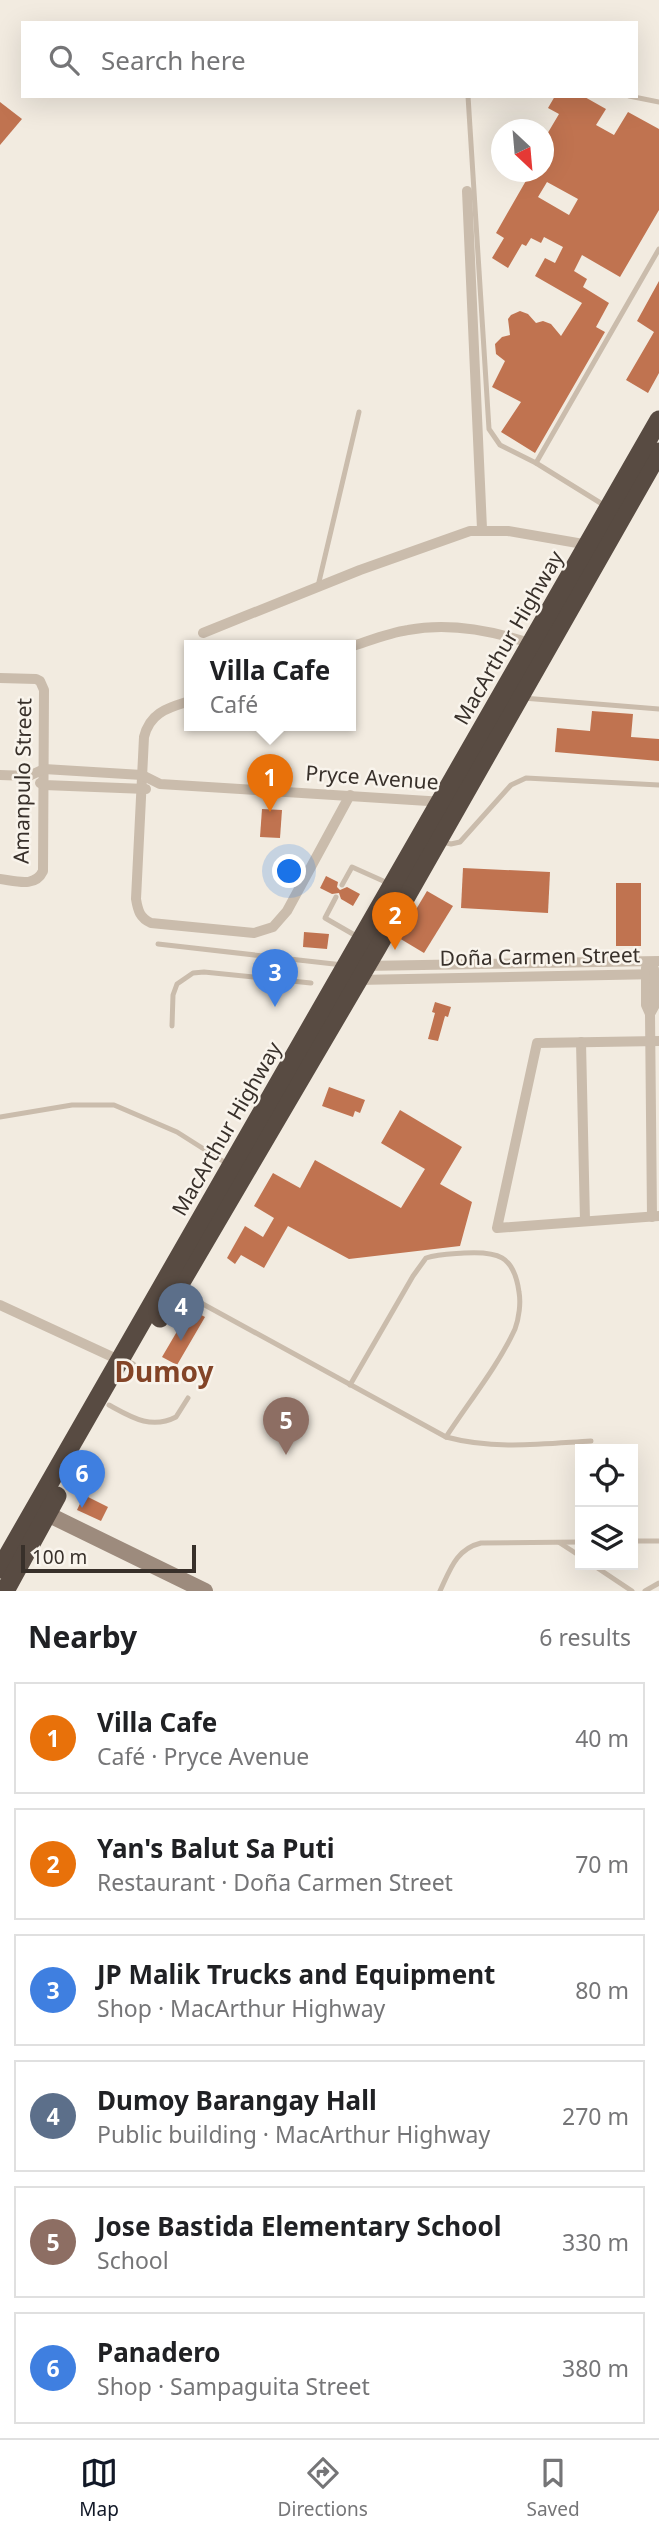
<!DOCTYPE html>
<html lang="en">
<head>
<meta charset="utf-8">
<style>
	:root { --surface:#fff; --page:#f2f2f2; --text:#202124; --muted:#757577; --line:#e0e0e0; --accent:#111827 }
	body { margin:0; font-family:"Noto Sans",sans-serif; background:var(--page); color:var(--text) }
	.controls { position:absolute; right:21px; bottom:21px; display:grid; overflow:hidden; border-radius:0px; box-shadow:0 7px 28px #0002 }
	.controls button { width:63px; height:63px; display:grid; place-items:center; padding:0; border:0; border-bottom:2px solid var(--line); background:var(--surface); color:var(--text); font:35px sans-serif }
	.compass { position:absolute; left:491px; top:119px; width:63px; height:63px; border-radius:50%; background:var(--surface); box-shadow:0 7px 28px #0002; rotate:154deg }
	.scale { position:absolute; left:21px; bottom:18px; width:175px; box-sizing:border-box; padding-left:7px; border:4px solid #38302a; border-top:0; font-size:19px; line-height:24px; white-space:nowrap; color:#38302a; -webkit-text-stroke:5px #f9f4ec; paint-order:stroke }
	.you { position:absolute; left:290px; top:872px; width:24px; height:24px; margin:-18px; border:5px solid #fff; border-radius:50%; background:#1a73e8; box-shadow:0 0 0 10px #1a73e833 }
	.badge { display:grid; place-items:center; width:46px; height:46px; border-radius:50%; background:var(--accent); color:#fff; font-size:23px; font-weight:700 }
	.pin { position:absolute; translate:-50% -58px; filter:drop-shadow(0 2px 4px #0008) }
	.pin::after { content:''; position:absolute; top:37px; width:24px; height:21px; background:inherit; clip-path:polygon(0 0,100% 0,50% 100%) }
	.popup { position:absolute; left:184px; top:640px; width:172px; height:91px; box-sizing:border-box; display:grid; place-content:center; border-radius:0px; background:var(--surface); filter:drop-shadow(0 2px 5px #0005); font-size:23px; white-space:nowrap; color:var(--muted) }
	.popup b { font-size:26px; color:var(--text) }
	.popup::after { content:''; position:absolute; left:50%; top:100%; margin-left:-14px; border:14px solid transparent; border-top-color:var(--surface) }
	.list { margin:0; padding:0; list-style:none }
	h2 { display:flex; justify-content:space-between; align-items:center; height:91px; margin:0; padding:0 28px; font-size:30px }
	h2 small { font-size:23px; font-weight:400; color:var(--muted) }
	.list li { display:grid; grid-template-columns:46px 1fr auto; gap:21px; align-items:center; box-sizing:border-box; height:112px; margin:0 14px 14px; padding:0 14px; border:2px solid var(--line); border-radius:0px }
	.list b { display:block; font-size:26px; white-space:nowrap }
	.list p { margin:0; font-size:23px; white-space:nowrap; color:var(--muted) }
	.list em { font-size:23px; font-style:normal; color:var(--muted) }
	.icon { flex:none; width:38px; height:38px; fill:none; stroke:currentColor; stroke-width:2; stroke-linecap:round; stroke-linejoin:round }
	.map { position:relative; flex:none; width:659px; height:1591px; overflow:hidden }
	.search { position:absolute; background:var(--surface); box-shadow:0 7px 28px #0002; left:21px; right:21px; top:21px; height:77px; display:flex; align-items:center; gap:18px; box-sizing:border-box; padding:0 24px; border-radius:0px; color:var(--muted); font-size:26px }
	.sheet { height:847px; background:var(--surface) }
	nav { display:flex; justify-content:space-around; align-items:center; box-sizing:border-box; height:98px; border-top:2px solid var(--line); background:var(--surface); font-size:19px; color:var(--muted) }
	nav a { display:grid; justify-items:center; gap:4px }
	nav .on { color:var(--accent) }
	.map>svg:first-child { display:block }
</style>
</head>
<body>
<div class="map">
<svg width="659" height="1591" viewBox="0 0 659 1591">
	<rect width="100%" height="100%" fill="#f2ebe0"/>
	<g fill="#c07350" fill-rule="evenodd">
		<path d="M555,96H583L606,109L596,125L614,135L628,112L659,129V210L620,277L582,255L574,271L587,279L583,287L609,303L596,327L605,332L535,453L501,432L521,402L492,387L505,361L496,354L495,344L502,337L510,335L508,319L511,315L520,311L528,314L536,323L543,321L551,324L561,336L582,303L535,276L545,258L555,263L563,247L544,237L541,243L531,238L526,246L522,244L508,268L492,258L504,238L496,233L531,172H530H543V141L559,114L548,108ZM547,182L578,199L569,215L538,197Z"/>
		<path d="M0,102L22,119L0,145Z"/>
		<path d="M659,281V373L648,393L626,380L654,332L637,321Z"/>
		<path d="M592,711L633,714L631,737L659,739V761L555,752L557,728L590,731Z"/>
		<path d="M262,809L282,810L280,838L260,837Z"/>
		<path d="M463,868L550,872L548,913L461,908Z"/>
		<path d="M326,876L338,882L337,887L340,890L347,887L360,894L353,906L341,899L339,893L332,894L320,888Z"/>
		<rect x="616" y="883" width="25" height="63"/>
		<path d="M427,891L453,906L424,953L399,938Z"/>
		<path d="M304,932L329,934L327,949L303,947Z"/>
		<path d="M435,1002L451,1007L448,1017L445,1016L438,1041L428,1039L435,1013L432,1012Z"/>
		<path d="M329,1087L365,1100L360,1113L355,1111L353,1117L322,1106Z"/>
		<path d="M400,1110L462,1147L440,1184L472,1202L460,1246L349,1259L288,1226L264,1268L241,1255L235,1264L227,1258L245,1226L263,1237L274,1218L254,1206L273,1173L300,1188L315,1160L401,1208L425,1169L381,1143Z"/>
		<path d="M190,1309L205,1317L177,1365L162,1357L179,1328L177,1327L180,1321Z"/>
		<path d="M84,1495L108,1507L101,1521L77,1510Z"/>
	</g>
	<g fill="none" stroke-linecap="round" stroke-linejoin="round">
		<g stroke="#cabcac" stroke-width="5">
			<path d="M468,96L489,429L500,445L536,463L607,507"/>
			<path d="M629,96L659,102"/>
			<path d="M536,463L659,249"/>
			<path d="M318,586L359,412"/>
			<path d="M523,698L659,709"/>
			<path d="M442,842L451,844L460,842L511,785L526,778L659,785"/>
			<path d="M342,885L352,867L390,884"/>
			<path d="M336,897L325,918L358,937"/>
			<path d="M158,944L343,965"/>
			<path d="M172,1026L173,995L177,984L193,973L204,972L311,983"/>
			<path d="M0,1117L72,1105H114L177,1132L229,1165"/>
			<path d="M181,1292L446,1437C494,1450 542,1444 591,1441"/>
			<path d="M350,1385L413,1276L426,1258C438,1254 451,1254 464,1253C497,1251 514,1255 519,1292C521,1303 519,1318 515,1329C498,1366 468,1403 446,1437"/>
			<path d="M109,1405C131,1417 151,1430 176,1417L188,1398"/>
			<path d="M633,1541H659"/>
			<path d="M560,1543L580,1556"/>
			<path d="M593,1565L632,1591"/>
			<path d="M440,1591C450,1570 456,1549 481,1543L580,1542"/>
			<path d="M645,1591L659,1583"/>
		</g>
		<g stroke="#cabcac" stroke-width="10">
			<path d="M467,191L482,529"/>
			<path d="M203,633L360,570L470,531H508L589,545"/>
			<path d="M350,647C369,641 388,633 408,630C450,622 495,631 535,645"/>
			<path d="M0,678L36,679L40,681L44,690L43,871C35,888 16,881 0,879"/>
			<path d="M190,701C168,708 150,712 144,737L136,899C138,911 140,918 151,923L254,933L273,927L287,911L350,795"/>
			<path d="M0,775L29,776L44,769L142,775L160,784L444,802"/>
			<path d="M40,783L44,785L146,789"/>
			<path d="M364,966L659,961"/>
			<path d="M646,968V1005L650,1014L652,1217"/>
			<path d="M357,980L659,974"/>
			<path d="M650,1014L655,1005L654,969"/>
			<path d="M659,1041L537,1043L497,1228L659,1216"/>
			<path d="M581,1042L585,1221"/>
			<path d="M0,1305L132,1366"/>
		</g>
		<path stroke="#9d8b7d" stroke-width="16" d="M37,1509L205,1591"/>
		<g stroke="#584b42" stroke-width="19">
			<path d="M160,1318L377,948L659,452"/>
			<path d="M0,1569L659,420"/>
			<path d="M5,1591L57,1496"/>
		</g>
	</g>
	<g text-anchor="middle" stroke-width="5" stroke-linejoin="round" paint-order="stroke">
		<g font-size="21" fill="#38302a" stroke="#f9f4ec">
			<text transform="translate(509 638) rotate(-60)" y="7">MacArthur Highway</text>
			<text transform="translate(372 778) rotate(4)" y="7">Pryce Avenue</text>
			<text transform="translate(23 781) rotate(-89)" y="7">Amanpulo Street</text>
			<text transform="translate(540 957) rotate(-1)" y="7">Doña Carmen Street</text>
			<text transform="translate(227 1129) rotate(-60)" y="7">MacArthur Highway</text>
		</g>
		<g font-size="28" font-weight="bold" fill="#834427" stroke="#f9f4ec">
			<text x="164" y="1382">Dumoy</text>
		</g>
	</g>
</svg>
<div class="controls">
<button><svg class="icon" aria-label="locate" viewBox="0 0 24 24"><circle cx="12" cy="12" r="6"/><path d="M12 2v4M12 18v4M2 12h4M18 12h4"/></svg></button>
<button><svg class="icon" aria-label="layers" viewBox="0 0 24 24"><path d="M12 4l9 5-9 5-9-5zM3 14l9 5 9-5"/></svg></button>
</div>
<svg class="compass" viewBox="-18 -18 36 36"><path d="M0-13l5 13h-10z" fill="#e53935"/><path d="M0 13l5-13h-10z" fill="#757577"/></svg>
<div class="scale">100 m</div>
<div class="you"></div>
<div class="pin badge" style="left:270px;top:812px;background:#e8710a">1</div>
<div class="popup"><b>Villa Cafe</b>Café</div>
<div class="pin badge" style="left:395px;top:950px;background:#e8710a">2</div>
<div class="pin badge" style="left:275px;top:1007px;background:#3f7fe0">3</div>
<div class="pin badge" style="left:181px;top:1341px;background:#5c6f8a">4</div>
<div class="pin badge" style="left:286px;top:1455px;background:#8d6e63">5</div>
<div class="pin badge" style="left:82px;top:1508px;background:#3f7fe0">6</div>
<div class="search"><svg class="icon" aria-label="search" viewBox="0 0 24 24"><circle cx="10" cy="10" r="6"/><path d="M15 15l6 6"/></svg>Search here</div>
</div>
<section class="sheet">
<h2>Nearby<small>6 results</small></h2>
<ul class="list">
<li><span class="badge" style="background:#e8710a">1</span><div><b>Villa Cafe</b><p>Café · Pryce Avenue</p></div><em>40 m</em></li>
<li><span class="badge" style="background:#e8710a">2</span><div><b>Yan's Balut Sa Puti</b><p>Restaurant · Doña Carmen Street</p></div><em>70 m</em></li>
<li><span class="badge" style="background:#3f7fe0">3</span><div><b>JP Malik Trucks and Equipment</b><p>Shop · MacArthur Highway</p></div><em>80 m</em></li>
<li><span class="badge" style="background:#5c6f8a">4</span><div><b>Dumoy Barangay Hall</b><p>Public building · MacArthur Highway</p></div><em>270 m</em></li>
<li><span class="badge" style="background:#8d6e63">5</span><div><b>Jose Bastida Elementary School</b><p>School</p></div><em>330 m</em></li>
<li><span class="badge" style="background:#3f7fe0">6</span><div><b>Panadero</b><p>Shop · Sampaguita Street</p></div><em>380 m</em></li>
</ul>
</section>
<nav>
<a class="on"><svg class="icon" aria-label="map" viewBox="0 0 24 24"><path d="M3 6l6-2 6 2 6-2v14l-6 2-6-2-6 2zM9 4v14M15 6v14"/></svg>Map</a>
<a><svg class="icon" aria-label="directions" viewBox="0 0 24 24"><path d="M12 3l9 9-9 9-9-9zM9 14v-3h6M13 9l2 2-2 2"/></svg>Directions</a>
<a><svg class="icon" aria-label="saved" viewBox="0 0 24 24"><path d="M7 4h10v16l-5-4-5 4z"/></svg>Saved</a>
</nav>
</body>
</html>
